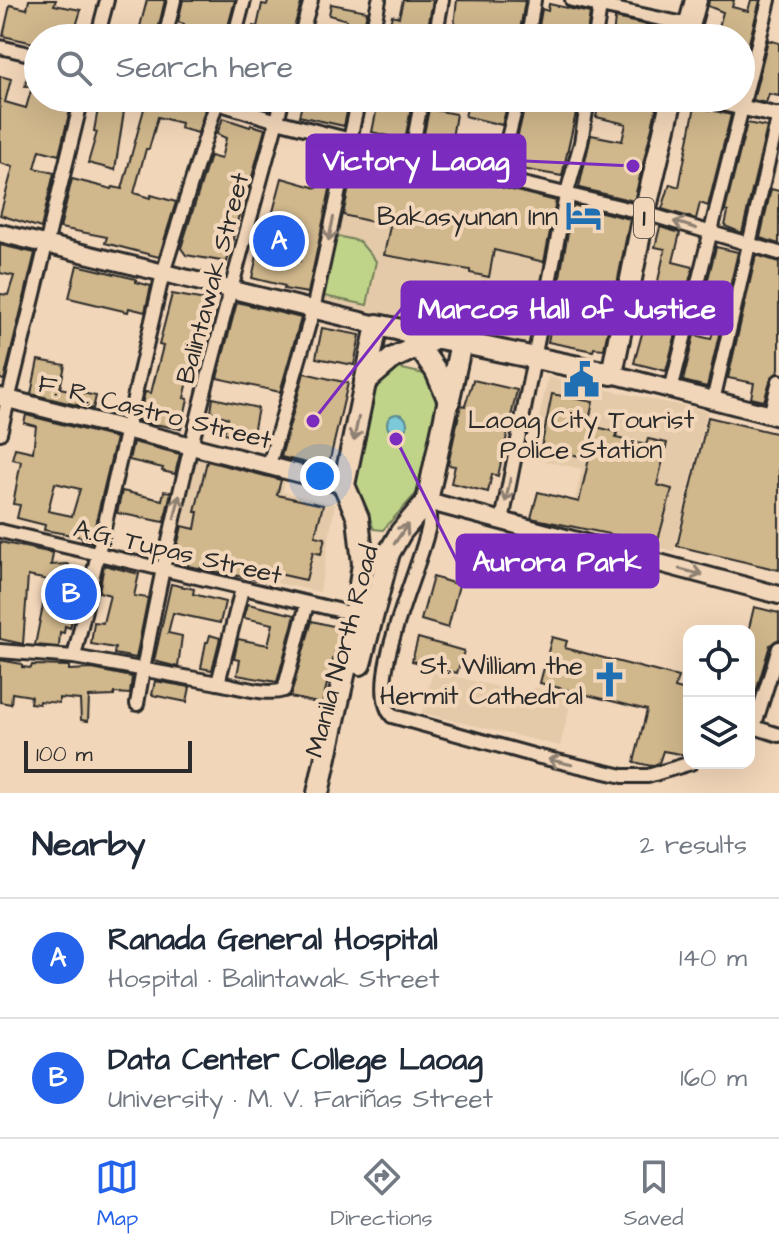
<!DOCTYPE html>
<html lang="en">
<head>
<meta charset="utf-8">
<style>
	:root { --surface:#fff; --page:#f2f2f3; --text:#1f2937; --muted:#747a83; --line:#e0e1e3; --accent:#2563eb }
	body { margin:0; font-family:"Architects Daughter",sans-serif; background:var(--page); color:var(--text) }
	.controls { position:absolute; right:24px; bottom:24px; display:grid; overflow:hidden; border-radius:16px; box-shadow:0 8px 32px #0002 }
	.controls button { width:72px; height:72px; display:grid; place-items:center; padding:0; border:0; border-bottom:2px solid var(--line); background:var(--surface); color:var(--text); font:40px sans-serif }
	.scale { position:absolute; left:24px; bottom:20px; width:168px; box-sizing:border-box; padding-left:8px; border:4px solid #2b2b2b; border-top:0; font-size:22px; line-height:28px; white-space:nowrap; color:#2b2b2b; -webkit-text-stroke:6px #f2d6b9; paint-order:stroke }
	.you { position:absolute; left:320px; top:476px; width:28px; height:28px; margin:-20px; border:6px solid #fff; border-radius:50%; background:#1a73e8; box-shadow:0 0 0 12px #1a73e833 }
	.badge { display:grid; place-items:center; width:52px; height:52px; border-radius:50%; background:var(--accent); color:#fff; font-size:26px; font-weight:700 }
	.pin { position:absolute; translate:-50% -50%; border:4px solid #fff; box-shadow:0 2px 8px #0006 }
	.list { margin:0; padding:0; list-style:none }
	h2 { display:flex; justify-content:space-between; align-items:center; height:104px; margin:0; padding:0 32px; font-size:34px }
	h2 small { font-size:26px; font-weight:400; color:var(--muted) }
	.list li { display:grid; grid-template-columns:52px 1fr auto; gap:24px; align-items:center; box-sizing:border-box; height:120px; padding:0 32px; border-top:2px solid var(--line) }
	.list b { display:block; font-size:30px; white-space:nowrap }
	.list p { margin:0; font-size:26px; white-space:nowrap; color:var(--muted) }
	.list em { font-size:26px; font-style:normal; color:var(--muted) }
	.icon { flex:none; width:44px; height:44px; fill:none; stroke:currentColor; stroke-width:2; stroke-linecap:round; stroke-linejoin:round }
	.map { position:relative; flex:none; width:779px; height:793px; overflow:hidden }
	.search { position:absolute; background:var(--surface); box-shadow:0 8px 32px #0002; left:24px; right:24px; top:24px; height:88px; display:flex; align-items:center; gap:20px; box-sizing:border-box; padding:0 28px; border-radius:44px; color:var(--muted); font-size:30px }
	.sheet { height:344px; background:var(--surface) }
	nav { display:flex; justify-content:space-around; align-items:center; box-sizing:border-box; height:112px; border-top:2px solid var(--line); background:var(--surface); font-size:22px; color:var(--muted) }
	nav a { display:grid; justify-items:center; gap:4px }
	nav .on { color:var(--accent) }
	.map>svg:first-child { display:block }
</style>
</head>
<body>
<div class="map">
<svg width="779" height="793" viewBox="0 0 779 793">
	<rect width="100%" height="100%" fill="#f2d6b9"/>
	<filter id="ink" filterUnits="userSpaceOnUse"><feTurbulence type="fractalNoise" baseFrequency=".0125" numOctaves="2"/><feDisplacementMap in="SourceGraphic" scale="16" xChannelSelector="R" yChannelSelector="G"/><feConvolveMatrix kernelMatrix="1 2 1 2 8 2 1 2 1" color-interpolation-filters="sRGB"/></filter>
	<g filter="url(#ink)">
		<g fill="#e4caa9">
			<path d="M355,147L565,196L534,345L317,300Z"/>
			<path d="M262,228L301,235L297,257L257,248Z"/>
			<path d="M548,377L707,411L674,551L569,526L582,469L530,458Z"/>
			<path d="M198,456L285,476L283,492L335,504L320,592L172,561Z"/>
			<path d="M54,560L87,564L75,615L40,608Z"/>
			<path d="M433,671L531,695L533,687L572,697L560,746L422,713Z"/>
		</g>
		<g fill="#bfd489" stroke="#75805a" stroke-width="2">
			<path d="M337,236L359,241L376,261L367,305L324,296Z"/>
			<path d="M483,282L529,292L520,335L474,325Z"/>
			<path d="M398,368L424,374L441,396L422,487L383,530L374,529L354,483L369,385L389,370Z"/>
		</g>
		<circle fill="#7ccad9" stroke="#5c8a93" stroke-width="2" cx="397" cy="424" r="10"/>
		<g fill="#d0b78c" stroke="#2b2b2b" stroke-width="2" fill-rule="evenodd">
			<path d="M29,0H56L54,5L81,10L73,36L50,32L48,38H38V44L3,36L10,5L27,9Z"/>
			<path d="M147,0H165L156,38H137Z"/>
			<path d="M183,0H235L225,38L196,34L195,38H181L184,24L178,22Z"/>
			<path d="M268,0H302L291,38H250L253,26L257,27L262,4L267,5Z"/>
			<path d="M403,0H433L426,38H387L392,15L399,17Z"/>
			<path d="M457,0L525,1L519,36L491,31L490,38H467V36L453,34Z"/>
			<path d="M709,0H734L732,7L748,11L751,0H760L741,74V38H716L723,12L708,6Z"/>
			<path d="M331,4L367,11L362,38H344L347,20L329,15Z"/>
			<path d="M549,4L590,13L586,38H537L542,9L548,11Z"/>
			<path d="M615,18L674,31L673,38L638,34L637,38H613Z"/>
			<path d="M768,40L779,43V96L769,94L766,103L753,100Z"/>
			<path d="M30,64L38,66V98H73L59,155L40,150L35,168L54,173L41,228L0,215L13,167L0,163V76L11,79L5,102L26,108L32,87L25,86Z"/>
			<path d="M91,98H126L115,170L88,163L97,132L94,131L98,109L89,107Z"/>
			<path d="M147,98L168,101V98H178L205,109L198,133L180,128L181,123L158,117L149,149H146L134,193L150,198L151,195L176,202L159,257L105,243L107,237L60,228L72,179L112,189L113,187L122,189Z"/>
			<path d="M304,98H350L344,126L299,116Z"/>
			<path d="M379,98H413L405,140L372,132Z"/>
			<path d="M470,98H486L508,103L502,125L465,116Z"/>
			<path d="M527,98H568L565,111L576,113L562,176L510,167Z"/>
			<path d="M600,98H659L634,201L579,188L591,135L622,141L626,124L596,117Z"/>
			<path d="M695,106L731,115L708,206L700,203L696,219L662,209L670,184L679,187Z"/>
			<path d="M429,109L456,114L450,150L422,144Z"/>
			<path d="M223,118L250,127L251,125L265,129L249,188L246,187L227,262L186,255L181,248L210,156L221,159L226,138L217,134Z"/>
			<path d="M747,123L767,127L742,233L725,226L728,212L725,211Z"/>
			<path d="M357,151L556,201L544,262L494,250L489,277L470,273V270L384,255L390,226L343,215Z"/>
			<path d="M323,158L336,161L308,293L284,289L285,286L252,278L258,251L300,261L307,232L270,223L282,178L317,188Z"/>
			<path d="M771,189L779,191V244L760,238Z"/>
			<path d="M573,205L630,219L604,349L594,348L593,351L548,342Z"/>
			<path d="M660,227L680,233L673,262L693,267L687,289L679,287L674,305L683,307L666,371L634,363L643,330L647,331L665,249L655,247Z"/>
			<path d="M0,245L35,253L4,380L0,379V294L8,295L14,276L0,273Z"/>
			<path d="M716,247L738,252L707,387L683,381L694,335L711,339L717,314L705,311L709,296L704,295Z"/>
			<path d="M756,255L779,262V368L778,372L771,378L764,401L751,398L754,383L728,378Z"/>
			<path d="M77,265L136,279V282L151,286L145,312L129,308L128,312L69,298Z"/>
			<path d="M172,294L211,301L199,353H195L184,398L188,399L181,429L138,421L145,392L151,393L163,346L159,345Z"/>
			<path d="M237,302L301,318L280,392L217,378Z"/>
			<path d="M322,328L360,335L354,365L316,358Z"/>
			<path d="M38,360L65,365L60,388L96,396L93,409L31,394Z"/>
			<path d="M304,373L348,383L328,468L281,457Z"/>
			<path d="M473,380L517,390L498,476L492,474L488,492L451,483L455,466L448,465L461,405L465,406Z"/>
			<path d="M552,394L593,402L588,425L617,432L616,438L646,445L648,439L667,443L657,485L672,489L657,544L531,518L538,492L579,502L588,463L589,458L541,448Z"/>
			<path d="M213,398L258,408L252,438L224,433L228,418L211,412Z"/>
			<path d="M26,415L116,438L91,542L82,540L83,537L44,530L45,525L17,518L20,505L13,504L21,461L12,459L15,448L33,452L36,426L24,423ZM55,483L80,489L72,516L48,511Z"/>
			<path d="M708,417L779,434V570L677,546Z"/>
			<path d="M133,442L180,454L175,474L162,471L163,468L129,460Z"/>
			<path d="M207,461L281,480L277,495L323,505L315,536L325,538L321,554L313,552L306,580L260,570L258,580L188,566V562L174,559L182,526L195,529L198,512H195Z"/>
			<path d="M122,491L162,500L164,491L171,492L164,522L117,513Z"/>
			<path d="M0,542L53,553L51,565L67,564L82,573L70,628L65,626L64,633L60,632L59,647L35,645L48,580L28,576L23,644L0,639Z"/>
			<path d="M104,565L139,574L134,596L148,598L136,658L114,654L115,648L91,644L94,622L103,623L110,595L99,592Z"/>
			<path d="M433,577L459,585L448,628L421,620Z"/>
			<path d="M171,584L194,589L193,594L225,602L220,623L173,613L168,633L182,636L178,667L154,661Z"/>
			<path d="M248,604L295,615L277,682L237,675L240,660L234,659L238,639L268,645L273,624L244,618Z"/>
			<path d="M754,607L779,613V639L770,645L756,692L749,690V628Z"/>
			<path d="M312,621L341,628L322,704L290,697Z"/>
			<path d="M210,635L220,638L212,670L201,668L206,642H208Z"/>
			<path d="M552,637L567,641L565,648L678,677L675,688L689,692V743L686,755L663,751L659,763L651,766L634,762L647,710L540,683Z"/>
			<path d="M418,638L464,651L457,673L412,661Z"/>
			<path d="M0,660L22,664V667L31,668L32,665L69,666V670L92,669L132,677L130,694L114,693V696L89,697L88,721L81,720L80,700L59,698V703L39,701V704L30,703L31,696L12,693L11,704L0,702Z"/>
			<path d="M155,681L190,687L187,702L152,695Z"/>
		</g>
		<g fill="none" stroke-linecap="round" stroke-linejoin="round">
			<defs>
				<g id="minor">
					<path d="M572,0L689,25"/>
					<path d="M97,38L107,0"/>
					<path d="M165,38L174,0"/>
					<path d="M234,38L244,0"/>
					<path d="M300,38L311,0"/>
					<path d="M371,38L379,0"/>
					<path d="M435,38L442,0"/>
					<path d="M528,38L534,0"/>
					<path d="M595,38L601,0"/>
					<path d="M0,47L38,56"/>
					<path d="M201,98L277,121L498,178L645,213L779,253"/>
					<path d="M411,155L422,98"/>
					<path d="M498,178L518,98"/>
					<path d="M671,390L769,0"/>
					<path d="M713,401L779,114"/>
					<path d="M770,415L779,381"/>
					<path d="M0,433L82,98"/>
					<path d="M269,465L313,310L359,98"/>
					<path d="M427,501C428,509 430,518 429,525C422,567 363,683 392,716L540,757L623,776H648L691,763"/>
					<path d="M502,521L566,196L581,143L588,98"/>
					<path d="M0,531L346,612"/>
					<path d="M0,651L74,657L218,683L242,589"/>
					<path d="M74,657L163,273L218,98"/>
					<path d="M218,683C237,686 266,696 284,690L307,604"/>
					<path d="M137,704C172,499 228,298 283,98"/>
					<path d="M754,727L779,648"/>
					<path d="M754,727L779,735"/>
				</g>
				<path id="tertiary" d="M700,98L779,116"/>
				<g id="secondary">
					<path d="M0,233L377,325"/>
					<path d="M612,374L779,417"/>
					<path d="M0,397L344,485"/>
					<path d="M427,501L779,595"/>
				</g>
				<g id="trunk">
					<path d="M686,38L696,0"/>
					<path d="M411,336L436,371L449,401"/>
					<path d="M365,382L393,358L437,338"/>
					<path d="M360,664L389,553L401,532L427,501L461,343"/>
					<path d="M318,793L352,639L363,564L358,518L344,485L377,325L612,374L642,224L672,98"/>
				</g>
			</defs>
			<use href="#minor" stroke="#2b2b2b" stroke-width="18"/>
			<use href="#tertiary" stroke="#2b2b2b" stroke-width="20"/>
			<use href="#secondary" stroke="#2b2b2b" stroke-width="22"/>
			<use href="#trunk" stroke="#2b2b2b" stroke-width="26"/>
			<use href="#minor" stroke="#f2d6b9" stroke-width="12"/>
			<use href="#tertiary" stroke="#f2d6b9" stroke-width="14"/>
			<use href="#secondary" stroke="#f2d6b9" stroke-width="16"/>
			<use href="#trunk" stroke="#f2d6b9" stroke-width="20"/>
		</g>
		<defs><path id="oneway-shaft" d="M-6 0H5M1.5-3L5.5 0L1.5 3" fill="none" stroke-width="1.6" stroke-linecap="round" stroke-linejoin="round" transform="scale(2)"/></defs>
		<g stroke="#8e8072">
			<use href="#oneway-shaft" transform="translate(685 225) rotate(-163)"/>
			<use href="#oneway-shaft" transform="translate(331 229) rotate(102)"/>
			<use href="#oneway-shaft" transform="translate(356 429) rotate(102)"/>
			<use href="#oneway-shaft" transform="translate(508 490) rotate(102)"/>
			<use href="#oneway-shaft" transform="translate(177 507) rotate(-77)"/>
			<use href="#oneway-shaft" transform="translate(401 534) rotate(-56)"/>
			<use href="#oneway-shaft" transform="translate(691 572) rotate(15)"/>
			<use href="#oneway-shaft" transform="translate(560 762) rotate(-167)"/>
		</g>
	</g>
	<defs>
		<symbol id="hotel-bare" viewBox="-9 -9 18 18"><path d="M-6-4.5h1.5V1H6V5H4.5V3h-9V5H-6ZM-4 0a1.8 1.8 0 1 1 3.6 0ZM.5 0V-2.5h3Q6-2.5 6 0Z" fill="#1f6fb2" stroke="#f2d6b9" stroke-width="2.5" paint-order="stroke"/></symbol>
		<symbol id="civic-bare" viewBox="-9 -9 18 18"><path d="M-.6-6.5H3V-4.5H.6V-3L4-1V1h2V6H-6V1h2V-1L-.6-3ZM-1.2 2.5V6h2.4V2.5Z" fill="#1f6fb2" stroke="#f2d6b9" stroke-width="2.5" paint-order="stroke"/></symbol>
		<symbol id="church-bare" viewBox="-9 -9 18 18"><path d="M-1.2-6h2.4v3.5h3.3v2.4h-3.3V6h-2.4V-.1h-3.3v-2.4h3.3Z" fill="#1f6fb2" stroke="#f2d6b9" stroke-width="2.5" paint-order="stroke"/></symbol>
	</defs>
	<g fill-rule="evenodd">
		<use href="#hotel-bare" x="558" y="190" width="51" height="51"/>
		<use href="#civic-bare" x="556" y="354" width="51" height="51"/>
		<use href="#church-bare" x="584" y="654" width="51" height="51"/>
	</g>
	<g text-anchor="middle" stroke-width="8" stroke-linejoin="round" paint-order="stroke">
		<rect fill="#f2d6b9" stroke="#675e56" stroke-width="2" x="634" y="198" width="20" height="40" rx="6"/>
		<g font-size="24" font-weight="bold" fill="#2b2b2b">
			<text x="644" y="226">1</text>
		</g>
		<g font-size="26" fill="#2b2b2b" stroke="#f2d6b9" text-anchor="end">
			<text x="558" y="225">Bakasyunan Inn</text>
			<text x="581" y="428" text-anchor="middle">Laoag City Tourist<tspan x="581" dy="30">Police Station</tspan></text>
			<text x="583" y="674">St. William the<tspan x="583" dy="30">Hermit Cathedral</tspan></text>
		</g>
		<g font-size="26" fill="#2b2b2b" stroke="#f2d6b9">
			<text transform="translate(212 278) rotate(-75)" y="9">Balintawak Street</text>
			<text transform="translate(155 411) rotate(14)" y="9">F. R. Castro Street</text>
			<text transform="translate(178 551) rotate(13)" y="9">A.G. Tupas Street</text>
			<text transform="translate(341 651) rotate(-75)" y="9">Manila North Road</text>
		</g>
	</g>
	<path fill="none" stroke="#7b2cbf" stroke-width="3" d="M633 166L525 161M313 421L402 308M396 439L457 561"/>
	<g fill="#7b2cbf" stroke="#f2d6b9" stroke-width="3">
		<circle cx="633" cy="166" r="8"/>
		<circle cx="313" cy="421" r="8"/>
		<circle cx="396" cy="439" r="8"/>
	</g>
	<g fill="#7b2cbf" stroke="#7b2cbf" stroke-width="3">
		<rect x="307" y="135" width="218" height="52" rx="8"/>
		<rect x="402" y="282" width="330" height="52" rx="8"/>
		<rect x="457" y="535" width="201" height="52" rx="8"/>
	</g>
	<g font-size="28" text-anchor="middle" font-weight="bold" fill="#fff">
		<text x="416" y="170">Victory Laoag</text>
		<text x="567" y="318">Marcos Hall of Justice</text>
		<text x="557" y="571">Aurora Park</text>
	</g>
</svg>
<div class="controls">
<button><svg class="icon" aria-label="locate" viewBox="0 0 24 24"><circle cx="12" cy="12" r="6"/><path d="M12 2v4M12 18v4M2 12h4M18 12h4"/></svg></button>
<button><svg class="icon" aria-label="layers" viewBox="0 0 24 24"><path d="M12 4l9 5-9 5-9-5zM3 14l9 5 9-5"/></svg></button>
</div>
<div class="scale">100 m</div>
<div class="you"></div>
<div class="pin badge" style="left:279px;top:241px">A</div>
<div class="pin badge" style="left:71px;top:594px">B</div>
<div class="search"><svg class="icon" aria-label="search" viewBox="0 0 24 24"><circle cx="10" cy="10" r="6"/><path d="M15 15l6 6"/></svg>Search here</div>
</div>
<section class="sheet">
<h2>Nearby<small>2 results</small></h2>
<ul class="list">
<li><span class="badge">A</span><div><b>Ranada General Hospital</b><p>Hospital · Balintawak Street</p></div><em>140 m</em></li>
<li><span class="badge">B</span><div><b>Data Center College Laoag</b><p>University · M. V. Fariñas Street</p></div><em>160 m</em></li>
</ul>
</section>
<nav>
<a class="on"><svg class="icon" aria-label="map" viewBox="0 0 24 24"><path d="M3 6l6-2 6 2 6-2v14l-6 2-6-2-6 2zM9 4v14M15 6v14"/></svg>Map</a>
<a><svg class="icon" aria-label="directions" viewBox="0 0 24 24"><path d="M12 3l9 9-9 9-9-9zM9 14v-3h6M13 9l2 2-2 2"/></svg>Directions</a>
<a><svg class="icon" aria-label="saved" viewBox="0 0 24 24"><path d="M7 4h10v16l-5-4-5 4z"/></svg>Saved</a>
</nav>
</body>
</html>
